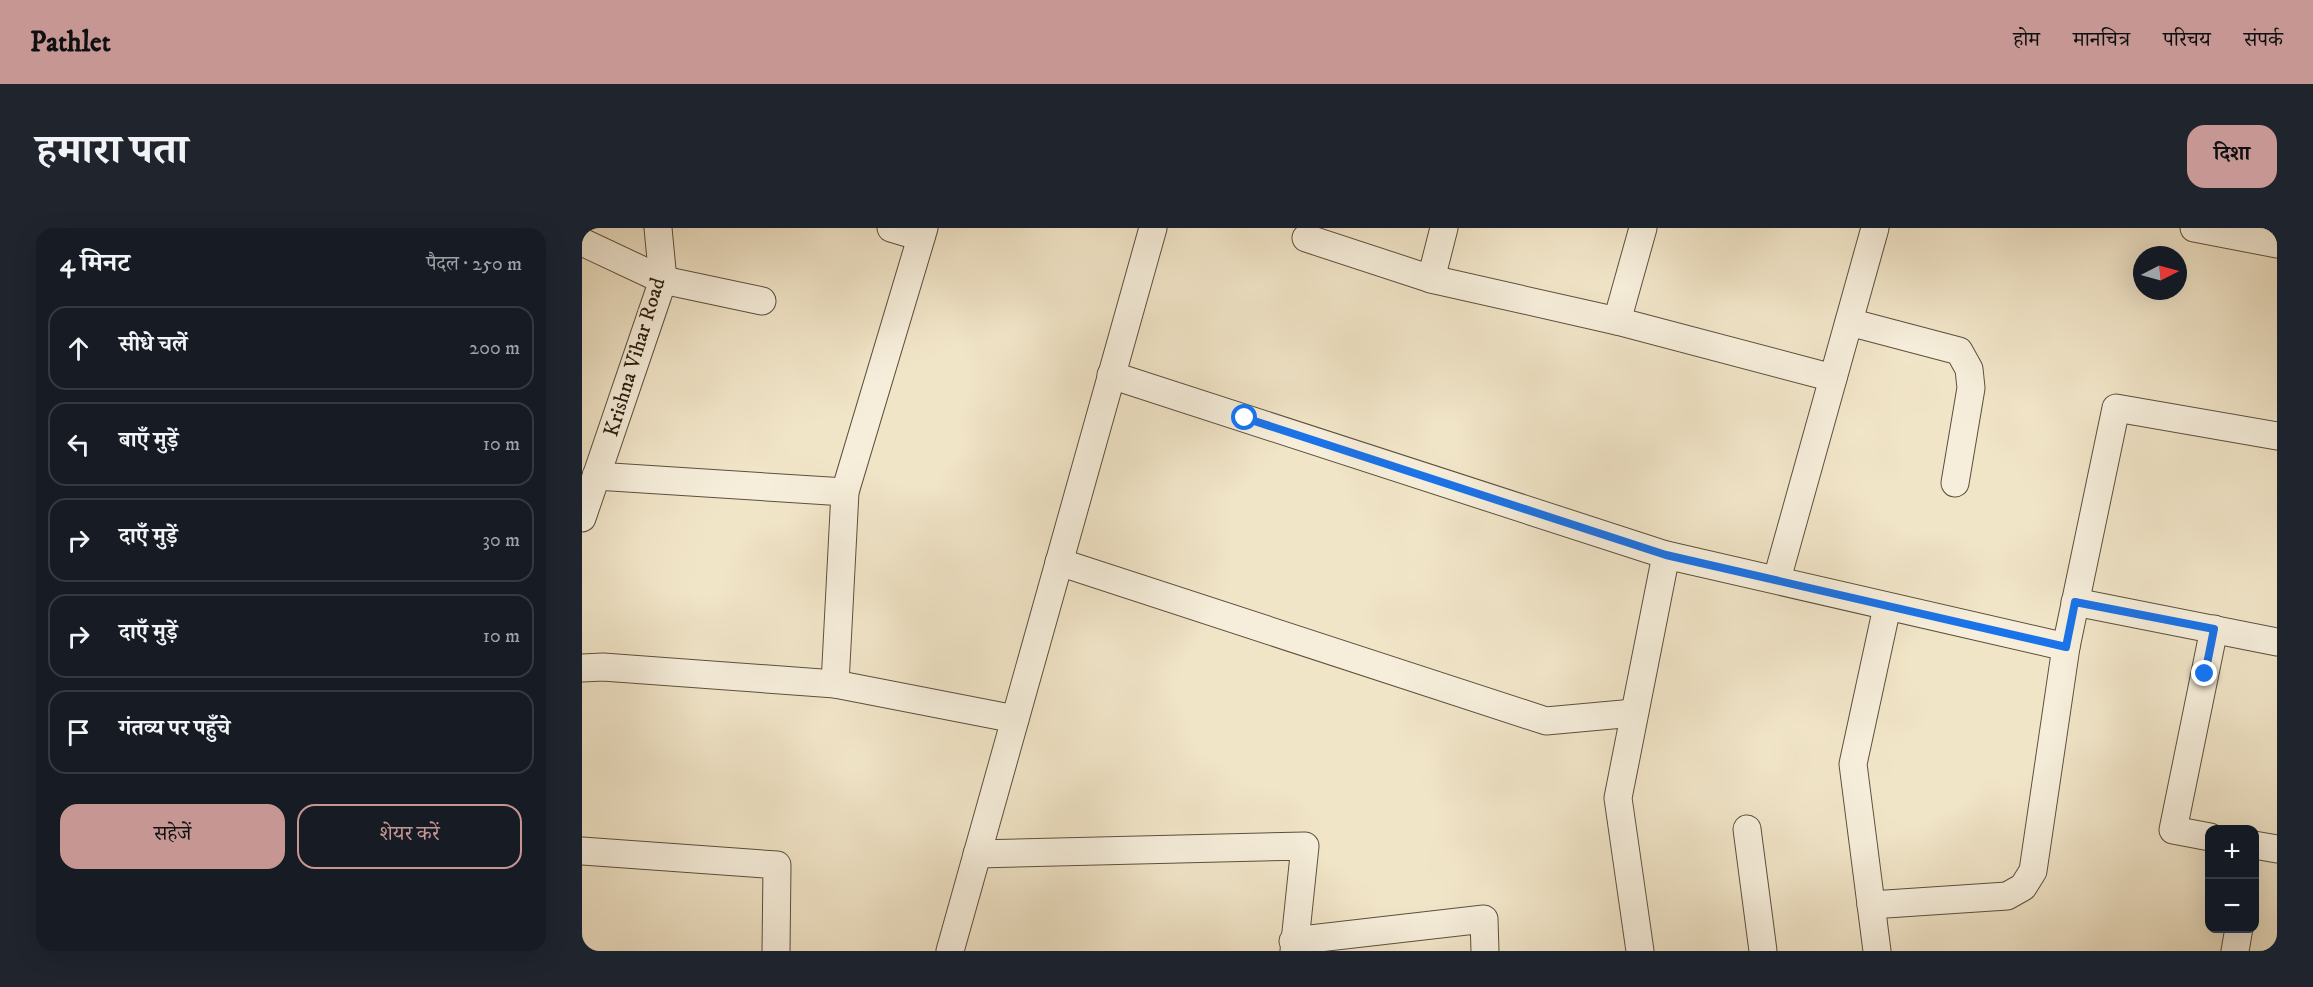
<!DOCTYPE html>
<html lang="hi">
<head>
<meta charset="utf-8">
<style>
	:root { --surface:#171b24; --page:#20242c; --text:#f1f3f6; --muted:#9ea1a6; --line:#363941; --accent:#c59692 }
	body { margin:0; font-family:"IM FELL DW Pica","Noto Serif Devanagari",serif; background:var(--page); color:var(--text) }
	.controls { position:absolute; right:18px; bottom:18px; display:grid; overflow:hidden; border-radius:12px; box-shadow:0 6px 24px #0002 }
	.controls button { width:54px; height:54px; display:grid; place-items:center; padding:0; border:0; border-bottom:2px solid var(--line); background:var(--surface); color:var(--text); font:30px sans-serif }
	.compass { position:absolute; left:1551px; top:18px; width:54px; height:54px; border-radius:50%; background:var(--surface); box-shadow:0 6px 24px #0002; rotate:84deg }
	.stop { position:absolute; width:18px; height:18px; margin:-14px; border:4px solid #1a73e8; border-radius:50%; background:#fff }
	.stop.end { background:#1a73e8; border-color:#fff; box-shadow:0 2px 6px #0008 }
	.list { margin:0; padding:0; list-style:none }
	h2 { display:flex; justify-content:space-between; align-items:center; height:78px; margin:0; padding:0 24px; font-size:26px }
	h2 small { font-size:20px; font-weight:400; color:var(--muted) }
	.list li { display:grid; grid-template-columns:39px 1fr auto; gap:18px; align-items:center; box-sizing:border-box; height:84px; margin:0 12px 12px; padding:0 12px; border:2px solid var(--line); border-radius:18px }
	.list b { display:block; font-size:22px; white-space:nowrap }
	.list em { font-size:20px; font-style:normal; color:var(--muted) }
	.actions { display:flex; gap:12px; padding:18px 24px }
	.actions a { flex:1; padding:14px 0; border:2px solid var(--accent); border-radius:18px; text-align:center; font-size:21px; color:var(--accent) }
	.actions .main { background:var(--accent); color:#111 }
	.icon { flex:none; width:33px; height:33px; fill:none; stroke:currentColor; stroke-width:2; stroke-linecap:round; stroke-linejoin:round }
	.map { position:relative; flex:none; width:1695px; height:723px; overflow:hidden; border-radius:18px }
	header { display:flex; align-items:center; gap:36px; box-sizing:border-box; height:84px; padding:0 30px; background:var(--accent); color:#111 }
	header strong { font-size:28px }
	nav { display:flex; gap:33px; margin-inline-start:auto; font-size:21px }
	.intro { display:flex; align-items:center; justify-content:space-between; box-sizing:border-box; height:144px; padding:0 36px }
	h1 { margin:0; font-size:42px }
	.button { padding:15px 27px; border-radius:18px; background:var(--accent); color:#111; font-size:21px; font-weight:700 }
	main { display:flex; gap:36px; padding:0 36px }
	aside { flex:1; background:var(--surface); border-radius:18px; box-shadow:0 6px 24px #0002 }
	.map>svg:first-child { display:block }
</style>
</head>
<body>
<header>
<strong>Pathlet</strong>
<nav><a>होम</a><a>मानचित्र</a><a>परिचय</a><a>संपर्क</a></nav>
</header>
<div class="intro"><h1>हमारा पता</h1><a class="button">दिशा</a></div>
<main>
<aside>
<h2>4 मिनट<small>पैदल · 250 m</small></h2>
<ul class="list">
<li><svg class="icon" aria-label="ahead" viewBox="0 0 24 24"><path d="M12 20V5M6 11l6-6 6 6"/></svg><div><b>सीधे चलें</b></div><em>200 m</em></li>
<li><svg class="icon" aria-label="left" viewBox="0 0 24 24"><path d="M17 20v-9H6M10 6l-5 5 5 5"/></svg><div><b>बाएँ मुड़ें</b></div><em>10 m</em></li>
<li><svg class="icon" aria-label="right" viewBox="0 0 24 24"><path d="M7 20v-9h11M14 6l5 5-5 5"/></svg><div><b>दाएँ मुड़ें</b></div><em>30 m</em></li>
<li><svg class="icon" aria-label="right" viewBox="0 0 24 24"><path d="M7 20v-9h11M14 6l5 5-5 5"/></svg><div><b>दाएँ मुड़ें</b></div><em>10 m</em></li>
<li><svg class="icon" aria-label="arrive" viewBox="0 0 24 24"><path d="M6 21V4h12l-3 4 3 4H6"/></svg><div><b>गंतव्य पर पहुँचे</b></div></li>
</ul>
<div class="actions"><a class="main">सहेजें</a><a>शेयर करें</a></div>
</aside>
<div class="map">
<svg width="1695" height="723" viewBox="0 0 1695 723">
	<rect width="100%" height="100%" fill="#f1e5c8"/>
	<filter id="stains"><feTurbulence type="fractalNoise" baseFrequency=".00333" numOctaves="4"/><feColorMatrix values="0 0 0 0 .2 0 0 0 0 .09 0 0 0 0 .02 0 0 0 .5 -.17"/></filter>
	<radialGradient id="worn" r=".72"><stop offset=".6" stop-color="#630" stop-opacity="0"/><stop offset="1" stop-color="#630" stop-opacity=".3"/></radialGradient>
	<g fill="none" stroke-linecap="round" stroke-linejoin="round">
		<defs>
			<g id="street">
				<path d="M309,0L339,9"/>
				<path d="M1612,0L1695,16"/>
				<path d="M724,10L849,51L1035,93L1251,150"/>
				<path d="M0,14L81,52L180,73"/>
				<path d="M849,51L862,0"/>
				<path d="M1035,93L1061,0"/>
				<path d="M1267,94L1377,123L1387,141L1389,160L1373,255"/>
				<path d="M529,147L1084,327L1484,419"/>
				<path d="M14,248L263,264"/>
				<path d="M0,290L81,52L76,0"/>
				<path d="M477,334L964,493L1052,485"/>
				<path d="M1195,351L1293,0"/>
				<path d="M1493,374L1695,414"/>
				<path d="M0,440L21,439L253,456L433,491"/>
				<path d="M253,456L263,264L342,0"/>
				<path d="M1165,601L1181,723"/>
				<path d="M1628,609L1591,602L1632,401"/>
				<path d="M1672,617L1695,621"/>
				<path d="M0,623L195,637L194,723"/>
				<path d="M395,626L723,618L712,723"/>
				<path d="M1289,677L1425,668L1441,659L1451,643L1484,419L1534,180L1695,208"/>
				<path d="M711,713L902,691L903,723"/>
				<path d="M368,723L571,0"/>
				<path d="M1058,723L1036,570L1084,327"/>
				<path d="M1295,723L1271,536L1305,379"/>
				<path d="M1653,723L1657,700"/>
			</g>
		</defs>
		<use href="#street" stroke="#5c503c" stroke-width="29"/>
		<use href="#street" stroke="#f6eedb" stroke-width="27"/>
	</g>
	<g fill="none" stroke-linecap="round" stroke-linejoin="round">
		<path stroke="#1a73e8" stroke-width="8" d="M663,190L1084,327L1484,419L1493,374L1632,401L1623,446"/>
	</g>
	<g text-anchor="middle" stroke-width="4.5" stroke-linejoin="round" paint-order="stroke">
		<g font-size="21" fill="#2b1e0d" stroke="#f6eedb">
			<text transform="translate(52 129) rotate(-73)" y="7">Krishna Vihar Road</text>
		</g>
	</g>
	<rect width="100%" height="100%" filter="url(#stains)"/>
	<rect width="100%" height="100%" fill="url(#worn)"/>
</svg>
<div class="controls">
<button>+</button>
<button>−</button>
</div>
<svg class="compass" viewBox="-18 -18 36 36"><path d="M0-13l5 13h-10z" fill="#e53935"/><path d="M0 13l5-13h-10z" fill="#9ea1a6"/></svg>
<div class="stop" style="left:663px;top:190px"></div>
<div class="stop end" style="left:1623px;top:446px"></div>
</div>
</main>
</body>
</html>
